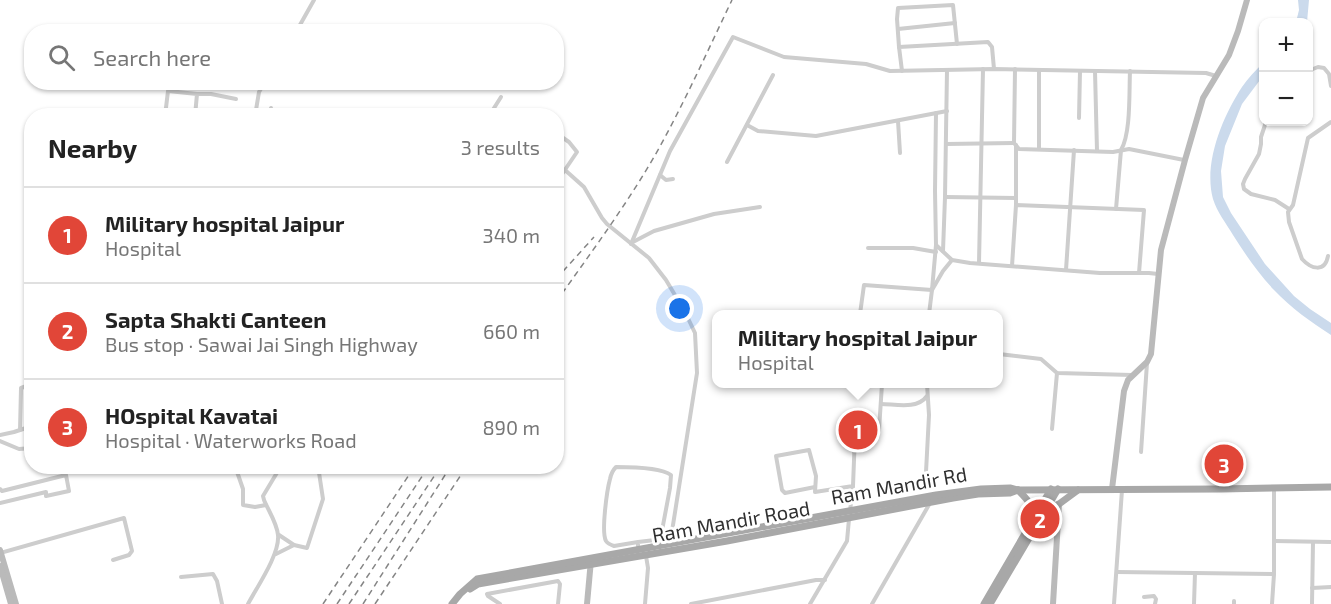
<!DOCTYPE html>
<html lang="en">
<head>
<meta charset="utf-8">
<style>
	:root { --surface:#fff; --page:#f6f6f6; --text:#222; --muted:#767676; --line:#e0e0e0; --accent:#e14638 }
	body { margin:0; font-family:"Exo 2",sans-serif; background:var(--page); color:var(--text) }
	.controls { position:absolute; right:18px; top:18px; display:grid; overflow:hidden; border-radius:12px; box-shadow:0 2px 4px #0004 }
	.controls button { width:54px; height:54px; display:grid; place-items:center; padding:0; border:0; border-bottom:2px solid var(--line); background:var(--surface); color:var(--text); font:30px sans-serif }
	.you { position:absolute; left:680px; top:309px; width:21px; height:21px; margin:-15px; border:4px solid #fff; border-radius:50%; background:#1a73e8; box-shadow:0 0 0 9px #1a73e833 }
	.badge { display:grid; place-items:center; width:39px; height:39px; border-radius:50%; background:var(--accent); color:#fff; font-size:20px; font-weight:700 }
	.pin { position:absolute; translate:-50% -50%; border:3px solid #fff; box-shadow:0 2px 6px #0006 }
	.popup { position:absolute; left:712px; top:310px; width:291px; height:78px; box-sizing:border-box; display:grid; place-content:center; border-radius:12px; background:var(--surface); filter:drop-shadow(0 2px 4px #0005); font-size:20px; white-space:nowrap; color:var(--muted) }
	.popup b { font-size:22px; color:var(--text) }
	.popup::after { content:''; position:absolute; left:50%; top:100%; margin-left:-12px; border:12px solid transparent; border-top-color:var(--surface) }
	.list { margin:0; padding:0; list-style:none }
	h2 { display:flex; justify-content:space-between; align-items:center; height:78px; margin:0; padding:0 24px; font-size:26px }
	h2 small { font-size:20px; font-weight:400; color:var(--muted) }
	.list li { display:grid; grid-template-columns:39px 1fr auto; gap:18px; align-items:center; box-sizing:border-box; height:96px; padding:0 24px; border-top:2px solid var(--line) }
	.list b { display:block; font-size:22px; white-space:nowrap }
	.list p { margin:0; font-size:20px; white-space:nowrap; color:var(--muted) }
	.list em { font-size:20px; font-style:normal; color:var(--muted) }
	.icon { flex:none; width:33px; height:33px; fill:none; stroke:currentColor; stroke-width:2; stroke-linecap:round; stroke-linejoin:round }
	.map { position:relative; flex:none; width:1331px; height:604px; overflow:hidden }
	.search { position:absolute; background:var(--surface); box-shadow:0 2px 4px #0004; left:24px; top:24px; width:540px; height:66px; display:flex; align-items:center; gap:15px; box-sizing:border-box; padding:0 21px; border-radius:24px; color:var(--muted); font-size:22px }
	.panel { position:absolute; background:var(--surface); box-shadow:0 2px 4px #0004; left:24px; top:108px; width:540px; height:366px; border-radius:24px }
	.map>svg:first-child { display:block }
</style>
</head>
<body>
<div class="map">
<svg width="1331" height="604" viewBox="0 0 1331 604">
	<rect width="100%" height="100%" fill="#fff"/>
	<circle fill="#e4eddf" cx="856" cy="426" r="7"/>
	<g fill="#cbdaec">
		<path d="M1298,0H1309L1307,22H1296L1299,10Z"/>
		<path d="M1263,63V76L1242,104L1225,146L1221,171L1223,197L1231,213L1265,264L1294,296L1310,309L1331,323V335C1311,322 1291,308 1274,290C1258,273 1245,254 1233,235C1226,223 1217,212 1213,199C1203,163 1223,116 1242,87C1248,78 1256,70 1263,63Z"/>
	</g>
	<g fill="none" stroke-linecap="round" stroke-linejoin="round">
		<g stroke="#cdcdcd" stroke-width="4">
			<path d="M898,29L955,23"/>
			<path d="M296,32L314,0"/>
			<path d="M899,47L897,19L898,8L953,5L957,44"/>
			<path d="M1015,69L1014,143L1019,149L1113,152L1129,149L1184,160"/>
			<path d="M1039,70V149"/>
			<path d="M902,71L899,47L988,42L992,47L994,69"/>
			<path d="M1095,71L1097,151"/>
			<path d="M1308,71L1318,67L1324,68L1329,74L1331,86"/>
			<path d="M243,84L262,87"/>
			<path d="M197,94H211L236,99"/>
			<path d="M195,112L196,110L215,116"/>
			<path d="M165,116L168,91L197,94L195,116"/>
			<path d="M255,116L259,92L265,82"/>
			<path d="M269,116L271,108"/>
			<path d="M489,116L501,97"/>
			<path d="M1079,118L1080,71"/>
			<path d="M898,121L900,153"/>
			<path d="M1266,122L1261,137V144L1259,154L1245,179L1243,184L1244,189L1251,194L1275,200L1289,209"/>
			<path d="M747,125L758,131L816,136L947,111"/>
			<path d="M556,133L569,142L577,152L556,183"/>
			<path d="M946,144L1014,143"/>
			<path d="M1016,145V205"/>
			<path d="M556,151L558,149"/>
			<path d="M727,162L773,75"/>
			<path d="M565,170L584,187L602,218L607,224L649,258L666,280L685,312L695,333L697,373L670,544"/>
			<path d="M660,175L666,180L673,179"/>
			<path d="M945,197L1016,198"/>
			<path d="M1116,209L1121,150C1131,133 1129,93 1130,71"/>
			<path d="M631,243L654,231L714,214L760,207"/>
			<path d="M631,244L670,151L733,37L784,57L866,64L890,71L994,69L1206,73L1216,76"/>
			<path d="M936,245L952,260L970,263L1100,273H1149L1158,274"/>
			<path d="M868,248H913L936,252"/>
			<path d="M943,251L945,197L947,70"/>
			<path d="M1328,256C1325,273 1311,269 1302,259L1289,222L1288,212L1293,205L1308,138L1331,122"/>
			<path d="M979,263L983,69"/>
			<path d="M1012,266L1016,205L1144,210L1139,273"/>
			<path d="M1066,270L1074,150"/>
			<path d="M860,314L864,285L932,290L936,245L935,191L936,113"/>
			<path d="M929,314L932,290L943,271L952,260"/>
			<path d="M999,354L1041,359L1057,373L1132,375"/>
			<path d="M881,404C895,404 917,410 927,396"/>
			<circle cx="856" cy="426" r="9"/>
			<path d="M1052,429L1057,373"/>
			<path d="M20,430L21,388L32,384"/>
			<path d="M861,433L879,430L882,384"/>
			<path d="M0,435L14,432L32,426"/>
			<path d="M0,441L19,449L32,448"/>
			<path d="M1141,452L1147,363"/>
			<path d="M235,466L243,489V505L255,507L266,505"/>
			<path d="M296,470L298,466"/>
			<path d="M926,472L929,415L927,384"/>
			<path d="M815,487L785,493L782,490L776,456L809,450L816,476L815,492L853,486L855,434"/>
			<path d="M0,489L2,491L66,475L69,491L46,496V492L0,503"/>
			<path d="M850,511L853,486"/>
			<path d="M279,535L294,545L307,548L323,499L318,466"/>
			<path d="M1274,541L1331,542"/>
			<path d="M638,542L614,546C611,545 608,544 606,541C601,532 607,490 610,479C611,474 613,470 616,467C630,467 660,467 671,475L670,488L661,536L655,540L638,542V549"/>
			<path d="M0,553L124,518L132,551L129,555L113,560"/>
			<path d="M276,554L294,545"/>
			<path d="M1117,572L1274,574"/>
			<path d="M181,577L213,574L217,581L222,604"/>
			<path d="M1312,588L1331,587"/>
			<path d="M1144,597L1154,596L1156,599L1155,604"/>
			<path d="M248,604C257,587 280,554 278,535C277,523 268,510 264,500L263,496L281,466"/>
			<path d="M500,604L488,596L487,594L558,581L560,584L558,604"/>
			<path d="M645,604L648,568L646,556"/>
			<path d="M691,604L816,580H825"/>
			<path d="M810,604L847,541L849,519"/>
			<path d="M872,604L930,503"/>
			<path d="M1114,604L1122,490"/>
			<path d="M1194,604L1195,573"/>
			<path d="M1234,604V601"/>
			<path d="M1272,604L1274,574V488"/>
			<path d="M1312,604L1313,542"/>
		</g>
		<g stroke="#bababa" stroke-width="6">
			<path d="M1112,489L1124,391L1128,380L1147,362L1151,354L1161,250L1185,160L1203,98L1229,55L1238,31L1247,0"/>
			<path d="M0,550L16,604"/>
			<path d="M0,566L11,604"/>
			<path d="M587,604L591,560"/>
			<path d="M1053,604L1059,504"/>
		</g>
		<g stroke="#a8a8a8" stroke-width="7">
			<path d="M1018,490C1028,500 1032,504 1033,518"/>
			<path d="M1045,511L1059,504L1078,490"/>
			<path d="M470,589L478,584L727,541L953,498L978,494L1010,493L1018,490"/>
			<path d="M452,604L460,594L477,579L936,495L981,489L1010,488L1018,490L1221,489L1331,487"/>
			<path d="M984,604L1051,489"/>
			<path d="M990,604L1058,489"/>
		</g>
		<g stroke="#858585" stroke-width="1.5" stroke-dasharray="6 4.5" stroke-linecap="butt">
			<path d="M556,279L594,237"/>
			<path d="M556,302C590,254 625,207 654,157C683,106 707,52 732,0"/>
			<path d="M323,604L415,466"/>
			<path d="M337,604L429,466"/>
			<path d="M349,604L441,466"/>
			<path d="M363,604L447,472"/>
			<path d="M375,604L467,466"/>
		</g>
	</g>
	<g text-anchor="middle" stroke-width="6" stroke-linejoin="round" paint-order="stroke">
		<g font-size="20" fill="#303030" stroke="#fff">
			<text transform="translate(899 486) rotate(-10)" y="7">Ram Mandir Rd</text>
			<text transform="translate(731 522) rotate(-10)" y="7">Ram Mandir Road</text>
		</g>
	</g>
</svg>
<div class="controls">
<button>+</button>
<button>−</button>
</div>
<div class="you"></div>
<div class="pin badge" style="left:858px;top:430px">1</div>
<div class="popup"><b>Military hospital Jaipur</b>Hospital</div>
<div class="pin badge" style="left:1040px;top:519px">2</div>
<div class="pin badge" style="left:1224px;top:464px">3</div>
<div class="search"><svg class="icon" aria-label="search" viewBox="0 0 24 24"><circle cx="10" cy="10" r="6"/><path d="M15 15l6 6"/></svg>Search here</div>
<section class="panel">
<h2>Nearby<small>3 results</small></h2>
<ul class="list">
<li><span class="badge">1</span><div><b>Military hospital Jaipur</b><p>Hospital</p></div><em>340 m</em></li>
<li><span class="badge">2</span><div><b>Sapta Shakti Canteen</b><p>Bus stop · Sawai Jai Singh Highway</p></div><em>660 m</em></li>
<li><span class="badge">3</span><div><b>HOspital Kavatai</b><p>Hospital · Waterworks Road</p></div><em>890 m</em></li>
</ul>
</section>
</div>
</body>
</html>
